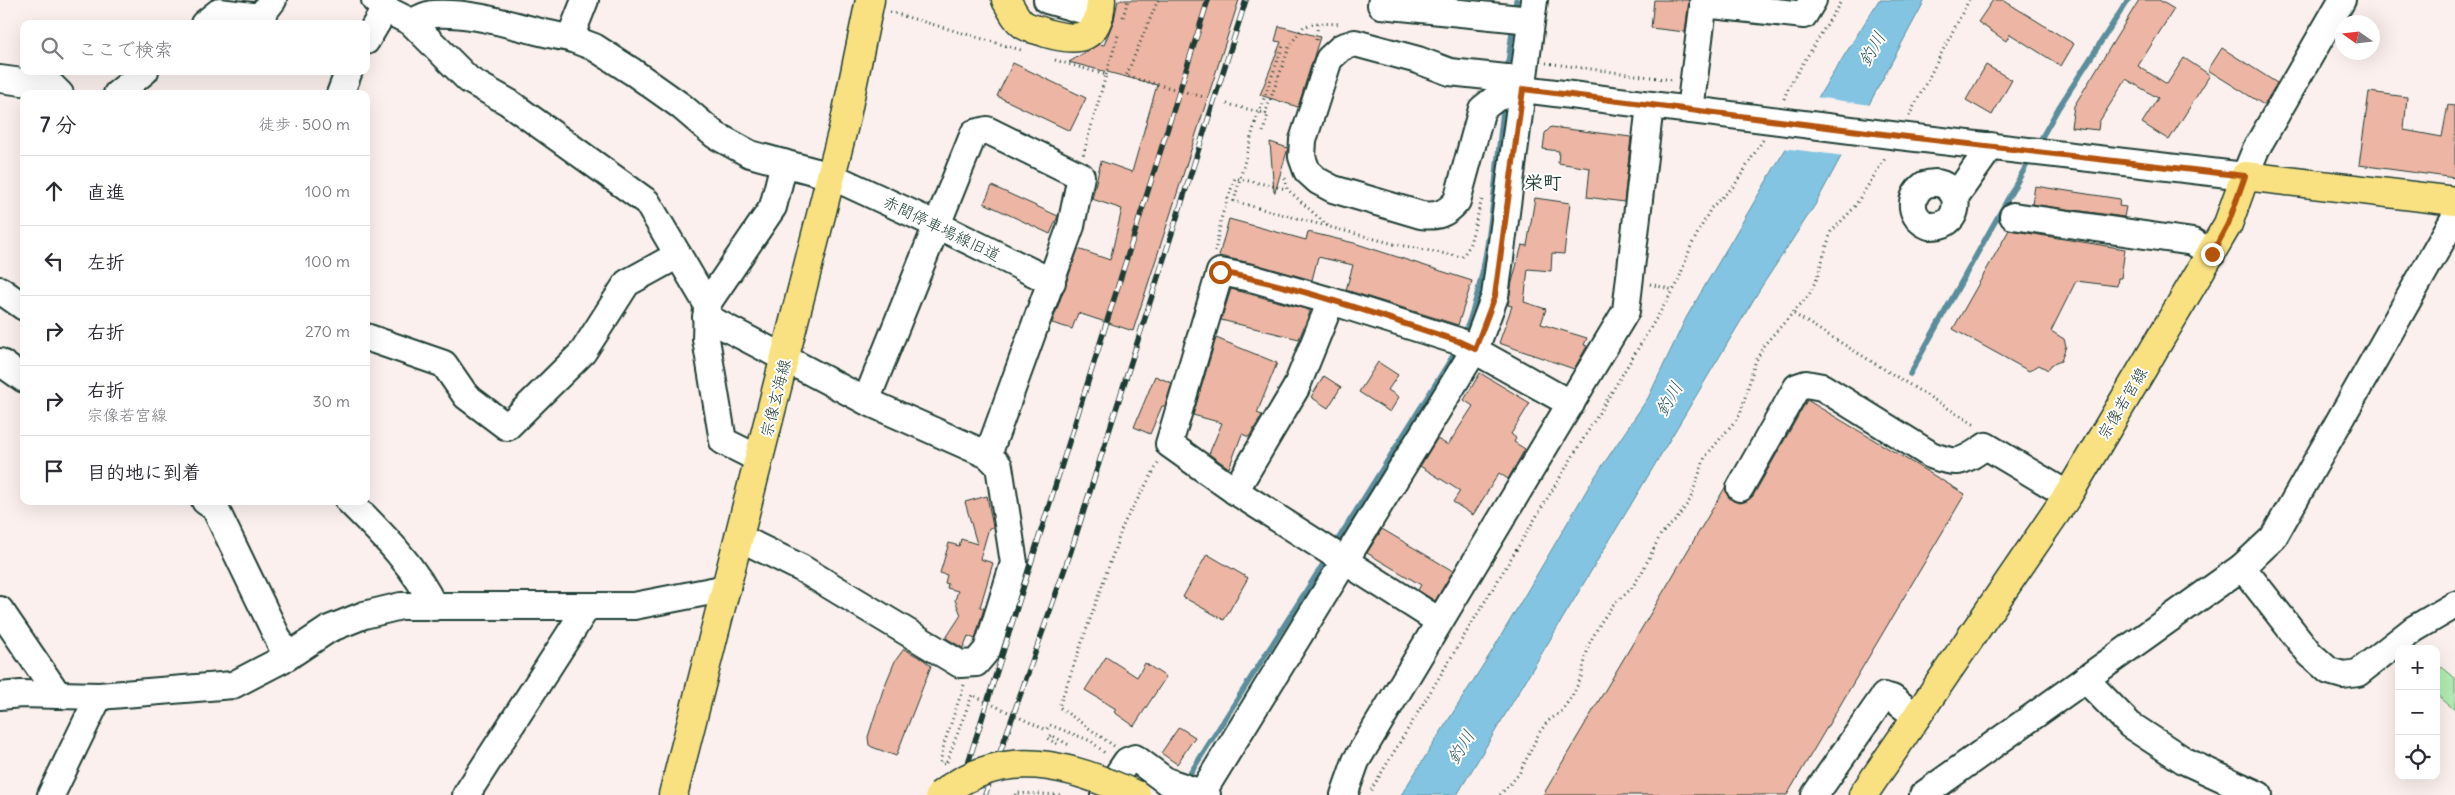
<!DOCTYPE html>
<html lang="ja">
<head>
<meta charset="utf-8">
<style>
	:root { --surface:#fff; --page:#f7f7f7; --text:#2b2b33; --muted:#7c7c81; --line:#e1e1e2 }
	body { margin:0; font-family:Delius,"Klee One",sans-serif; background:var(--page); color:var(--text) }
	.controls { position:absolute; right:15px; bottom:15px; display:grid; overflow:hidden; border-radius:10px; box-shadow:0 5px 20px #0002 }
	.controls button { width:45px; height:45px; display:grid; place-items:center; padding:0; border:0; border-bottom:1px solid var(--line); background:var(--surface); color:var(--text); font:25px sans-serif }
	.compass { position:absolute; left:2335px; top:15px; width:45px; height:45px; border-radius:50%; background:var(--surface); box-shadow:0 5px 20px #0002; rotate:284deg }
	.stop { position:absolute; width:15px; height:15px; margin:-11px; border:4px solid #b45309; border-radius:50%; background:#fff }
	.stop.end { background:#b45309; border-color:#fff; box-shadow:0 1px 5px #0008 }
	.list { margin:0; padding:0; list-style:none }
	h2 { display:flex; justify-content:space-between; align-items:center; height:65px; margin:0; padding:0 20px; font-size:21px }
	h2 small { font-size:16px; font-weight:400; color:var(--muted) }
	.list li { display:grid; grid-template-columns:32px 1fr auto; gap:15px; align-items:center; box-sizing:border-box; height:70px; padding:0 20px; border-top:1px solid var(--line) }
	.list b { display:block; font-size:19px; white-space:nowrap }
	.list p { margin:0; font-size:16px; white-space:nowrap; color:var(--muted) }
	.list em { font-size:16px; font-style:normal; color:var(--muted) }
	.icon { flex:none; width:28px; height:28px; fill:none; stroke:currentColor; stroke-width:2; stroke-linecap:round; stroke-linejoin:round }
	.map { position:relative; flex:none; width:2455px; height:795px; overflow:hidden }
	.search { position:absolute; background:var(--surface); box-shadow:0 5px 20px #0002; left:20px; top:20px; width:350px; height:55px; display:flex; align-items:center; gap:12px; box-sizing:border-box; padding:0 18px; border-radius:10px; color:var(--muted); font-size:19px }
	.panel { position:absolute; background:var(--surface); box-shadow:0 5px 20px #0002; left:20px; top:90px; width:350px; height:415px; border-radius:10px }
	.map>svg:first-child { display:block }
</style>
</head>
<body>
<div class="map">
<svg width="2455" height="795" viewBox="0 0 2455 795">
	<rect width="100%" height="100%" fill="#fbf0ed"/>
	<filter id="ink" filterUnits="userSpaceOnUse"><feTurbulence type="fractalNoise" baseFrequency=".02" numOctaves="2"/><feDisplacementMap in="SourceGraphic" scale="10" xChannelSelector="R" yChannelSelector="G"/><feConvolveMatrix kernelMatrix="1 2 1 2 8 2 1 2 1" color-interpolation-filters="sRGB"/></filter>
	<g filter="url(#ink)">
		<path fill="#b0ecb1" stroke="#689472" d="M2442,667L2455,678V710L2437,695L2436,675Z"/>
		<path fill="#82c4e2" stroke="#5a8e9c" d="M1879,0H1925L1815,205L1760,289L1457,795H1401L1492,651L1592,481L1648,398L1686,318L1777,163Z"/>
		<path fill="#fbf0ed" d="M1816,97L1871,105L1844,156L1783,148Z"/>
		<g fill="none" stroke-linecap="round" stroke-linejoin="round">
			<g stroke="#5a8e9c" stroke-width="5.5">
				<path d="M1515,13L1516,0"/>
				<path d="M1507,72L1513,24"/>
				<path d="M2038,144L2059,107L2128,0"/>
				<path d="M1463,338C1492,267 1494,180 1504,104"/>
				<path d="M1910,374L2030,159"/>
				<path d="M1334,546L1458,348"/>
				<path d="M1186,780L1327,558"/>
			</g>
		</g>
		<g fill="#edb5a3" stroke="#1f3d34">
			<path d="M1118,0H1239L1133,331L1078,313L1072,329L1052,323L1078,249L1110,260L1122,209L1092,199L1101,161L1132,172L1157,85L1069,62L1099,44L1104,45L1114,20Z"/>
			<path d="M1654,0H1689L1685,32L1651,28Z"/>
			<path d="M1993,0H2003L2074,44L2061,66L2010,34L2006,41L1978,22Z"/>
			<path d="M2139,0H2159L2174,9L2138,66L2167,84L2184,58L2210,75L2169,140L2142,123L2158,98L2126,79L2099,122L2098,130L2071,127L2074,106Z"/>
			<path d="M1279,26L1320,37L1298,107L1260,95L1281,42L1275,41Z"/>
			<path d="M2222,48L2277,83L2264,105L2208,70Z"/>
			<path d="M1013,63L1086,98L1070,131L997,96Z"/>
			<path d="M1986,65L2012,80L1992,115L1966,100Z"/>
			<path d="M2369,92L2407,97L2404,130L2442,137L2448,105L2455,106V178L2359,165Z"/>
			<path d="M1551,127L1631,137L1624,202L1587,197L1590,168L1558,163L1559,151L1543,149L1545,133Z"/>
			<path d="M1270,142L1288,148L1275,192H1274Z"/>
			<path d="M992,186L1058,216L1050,234L984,203Z"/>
			<path d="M2035,186L2120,199L2119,206L2126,207L2124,217L2032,204Z"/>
			<path d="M1535,198L1570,203L1564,254L1552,253L1551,271L1528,269L1524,302L1546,309L1541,324L1587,338L1584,345L1587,346L1574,369L1499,343L1512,306L1508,305L1512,282L1522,245L1527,246Z"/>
			<path d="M1229,219L1306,240L1308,232L1354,243L1472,281L1458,325L1346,290L1353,265L1318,257L1312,280L1255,264L1219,256Z"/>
			<path d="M2009,230L2125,249L2121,278H2118L2117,286L2076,281L2051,331L2064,339L2066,346L2061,361L2051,365L2048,370L2039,365L2029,371L1953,329Z"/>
			<path d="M1231,289L1309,310L1310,312L1299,339L1221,320Z"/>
			<path d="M1216,338L1277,363L1257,413L1262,415L1249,437L1242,434L1229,468L1209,454L1222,423L1193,415Z"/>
			<path d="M1378,362L1398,375L1388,390L1399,397L1390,412L1359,392Z"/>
			<path d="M1480,373L1530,403L1511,434L1516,438L1514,442L1525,449L1508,479L1499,473L1473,515L1453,502L1460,491L1420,466L1437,439L1448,445L1473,406L1464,400Z"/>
			<path d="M1155,376L1172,383L1165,406H1162L1150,434L1134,427Z"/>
			<path d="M1324,376L1341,387L1328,408L1311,397Z"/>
			<path d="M1807,400L1965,494L1787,795H1543L1726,486L1727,495L1733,501L1740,503L1747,501L1753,496Z"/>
			<path d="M987,496L993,527L989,528L980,559L993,563L980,607L984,608L975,639L968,636L963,648L946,638L961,615L955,600L958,591L947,588L948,584L945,583L947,575L940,573L949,543L959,546L961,539L977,544L965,502Z"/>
			<path d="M1382,529L1453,571L1435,601L1418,590L1421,585L1367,553Z"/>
			<path d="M1207,554L1248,578L1224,620L1183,597Z"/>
			<path d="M904,649L924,660L931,666L896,756L872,747L869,745L868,737L883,690L895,661Z"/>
			<path d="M1106,657L1137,677L1145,663L1166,677L1134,726L1114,712L1116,709L1085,690Z"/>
			<path d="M1179,727L1195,737L1177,764L1161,753Z"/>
		</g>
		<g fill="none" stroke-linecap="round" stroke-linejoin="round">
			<defs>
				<g id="minor">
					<path d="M375,0L385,9L411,22L469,80L508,102L647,202L707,304L706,339L723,441L759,459"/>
					<path d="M585,0L570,38L594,47L633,72L681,106L715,135L750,154L831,176L937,225L1052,282"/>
					<path d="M1047,0L1100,15"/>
					<path d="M1382,0L1381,5L1531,20"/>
					<path d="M1703,4L1804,15L1813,0"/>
					<path d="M411,22C418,20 426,14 433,14C480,11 524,31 570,38"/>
					<path d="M204,24L219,12L260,17L273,0"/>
					<path d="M366,41L385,9"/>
					<path d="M0,79L52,86L60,94"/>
					<path d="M1523,89L1506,78L1450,72L1418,60L1355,43L1342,47L1329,59L1303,140L1302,157L1307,171L1318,181L1333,189L1421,215C1437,217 1446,214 1457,201L1482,109L1496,98L1523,89L1899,136L2245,176L2256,149L2342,0"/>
					<path d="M117,94L145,71"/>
					<path d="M340,94L349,71"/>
					<path d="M1690,110L1704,0"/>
					<path d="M1955,197C1948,184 1938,180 1924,185C1907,198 1910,218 1929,226C1948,227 1958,216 1955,197L1991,146"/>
					<path d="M2013,216L2193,242L2212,254"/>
					<path d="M0,290L24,307"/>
					<path d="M707,304L773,207L784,163"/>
					<path d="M706,317L866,401L988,455L999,466L1014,563L987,650L976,663L960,664L801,568L740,538"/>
					<path d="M366,337L444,364L466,396L507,427L583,352L627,283L678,255"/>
					<path d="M0,362L24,379"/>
					<path d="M866,401L974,133L987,130L1081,176L1071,226L988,455"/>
					<path d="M1740,488L1797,387L1806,384L1822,387L1931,455C1959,466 1962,462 1986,446L2068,495"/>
					<path d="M1235,491L1296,388L1331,301"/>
					<path d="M205,501L215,508L287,657"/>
					<path d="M349,501C380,532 416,567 434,607"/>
					<path d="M2242,567L2310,654L2329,671L2343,675L2358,673L2414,629L2455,605"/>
					<path d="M0,610L58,695"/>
					<path d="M1439,621L1235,491L1169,444L1220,272L1251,278L1331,301L1458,341L1571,404"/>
					<path d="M2085,679L2130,725L2185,761L2259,795"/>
					<path d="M0,696L21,694L99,696L233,685L287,657L329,629L364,615L401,606H634L727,588"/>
					<path d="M1202,793L1475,349L1495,296L1534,0"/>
					<path d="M51,795L99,696"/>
					<path d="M466,795L587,607"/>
					<path d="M1104,795L1127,761L1135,758L1166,781L1207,795"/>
					<path d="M1344,795L1356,761L1626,311L1650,105"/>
					<path d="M1815,795L1884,696L1892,698L1917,717"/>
					<path d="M1923,795L2242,567L2273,538L2455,217"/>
				</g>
				<g id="major">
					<path d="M1006,0C1011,8 1016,20 1024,25C1030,29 1040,30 1046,33C1080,43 1099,39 1101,0"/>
					<path d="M673,795L845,121L870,0"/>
					<path d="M1863,795L2068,495L2228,224L2245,176L2455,201"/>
				</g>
			</defs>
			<use href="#minor" stroke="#1f3d34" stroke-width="30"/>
			<use href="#major" stroke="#1f3d34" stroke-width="31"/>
			<g stroke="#1f3d34" stroke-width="3" stroke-dasharray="1 4" stroke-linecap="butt">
				<path d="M1158,0L1126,76L1204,97"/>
				<path d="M890,12L1021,50"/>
				<path d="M1123,17L1128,0"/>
				<path d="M1316,40L1318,23"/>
				<path d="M1055,60L1106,75L1083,155"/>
				<path d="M1546,63L1673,80"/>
				<path d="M1106,75L1119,32"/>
				<path d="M1784,99L1789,86L1842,0"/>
				<path d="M1227,104L1268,114L1263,132"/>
				<path d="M1265,114L1290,45L1304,26L1318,23L1341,24"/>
				<path d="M1909,116L1969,0"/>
				<path d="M1255,123L1284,43"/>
				<path d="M1285,178L1287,189L1328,226"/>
				<path d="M1258,208L1394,244L1462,257L1469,247L1482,199"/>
				<path d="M1215,252L1222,215L1235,178L1287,189"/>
				<path d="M1650,284L1673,290"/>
				<path d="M1794,314L1977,426"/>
				<path d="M964,685L944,744L940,763L946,764L972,695L1046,730L1050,725L1091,741L1106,754"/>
				<path d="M1057,744L1047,738L1051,735L1071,746"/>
				<path d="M1114,746L1059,707L1124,523L1159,462"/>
				<path d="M1371,790L1677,284L1691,246L1711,208L1734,186L1763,140"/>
				<path d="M1015,795L1016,793L1062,795"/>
				<path d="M1500,795L1519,774L1539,733L1548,721L1561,712L1574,693L1581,677L1589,644L1601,622L1613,605L1631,589L1642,572L1661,534L1677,519L1690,500L1705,457L1740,415L1755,363L1764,345L1809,295L1817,278L1831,232L1853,209L1886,157"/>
			</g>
			<use href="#minor" stroke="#fff" stroke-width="26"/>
			<use href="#major" stroke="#f9e181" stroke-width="28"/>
			<defs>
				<g id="rail">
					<path d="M958,795L1208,0"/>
					<path d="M985,795L1071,551L1246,0"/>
				</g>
			</defs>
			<use href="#rail" stroke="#1f3d34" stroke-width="5.5"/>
			<use href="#rail" stroke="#fff" stroke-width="4" stroke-dasharray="11" stroke-linecap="butt"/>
			<defs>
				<path id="major-bridge" d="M940,795C1005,745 1068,764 1136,795"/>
			</defs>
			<use href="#major-bridge" stroke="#1f3d34" stroke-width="31" stroke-linecap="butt"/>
			<path stroke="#1f3d34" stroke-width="3" stroke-dasharray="1 4" stroke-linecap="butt" d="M1255,123L1234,201L1258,208"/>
			<use href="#major-bridge" stroke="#f9e181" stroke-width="28"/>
		</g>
	</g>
	<g fill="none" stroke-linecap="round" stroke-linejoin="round" filter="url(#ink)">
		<path stroke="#b45309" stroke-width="6" d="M1220,272C1301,287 1379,316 1458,341L1475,349L1495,296L1523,89L1899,136L2245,176L2228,224L2212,254"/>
	</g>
	<g text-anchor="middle" stroke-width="4" stroke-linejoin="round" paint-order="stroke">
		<g font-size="16" fill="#1f3d34" stroke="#fff">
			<text transform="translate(942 228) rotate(26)" y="6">赤間停車場線旧道</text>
			<text transform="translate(775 398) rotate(-76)" y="6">宗像玄海線</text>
			<text transform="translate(2122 403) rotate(-59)" y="6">宗像若宮線</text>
		</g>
		<g font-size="18" font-style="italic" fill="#385f60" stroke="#fff">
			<text transform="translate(1872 49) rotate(-60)" y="6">釣川</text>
			<text transform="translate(1669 399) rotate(-60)" y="6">釣川</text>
			<text transform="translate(1461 747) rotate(-58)" y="6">釣川</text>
		</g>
		<g font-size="19" font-weight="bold" fill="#1f3d34" stroke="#fff">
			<text x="1543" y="189">栄町</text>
		</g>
	</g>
</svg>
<div class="controls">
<button>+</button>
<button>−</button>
<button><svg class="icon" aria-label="locate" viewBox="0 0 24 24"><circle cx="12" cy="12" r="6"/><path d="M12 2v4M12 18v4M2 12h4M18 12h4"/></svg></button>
</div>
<svg class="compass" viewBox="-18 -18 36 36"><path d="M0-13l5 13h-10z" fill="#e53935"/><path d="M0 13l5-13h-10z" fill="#7c7c81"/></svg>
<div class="stop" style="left:1220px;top:272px"></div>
<div class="stop end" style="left:2212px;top:254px"></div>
<div class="search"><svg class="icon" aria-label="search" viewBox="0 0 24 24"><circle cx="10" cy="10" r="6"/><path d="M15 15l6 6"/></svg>ここで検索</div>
<section class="panel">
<h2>7 分<small>徒歩 · 500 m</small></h2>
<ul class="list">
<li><svg class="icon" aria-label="ahead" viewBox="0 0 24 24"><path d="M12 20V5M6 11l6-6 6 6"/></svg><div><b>直進</b></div><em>100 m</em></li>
<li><svg class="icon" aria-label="left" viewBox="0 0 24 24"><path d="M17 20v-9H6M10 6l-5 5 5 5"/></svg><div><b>左折</b></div><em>100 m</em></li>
<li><svg class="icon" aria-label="right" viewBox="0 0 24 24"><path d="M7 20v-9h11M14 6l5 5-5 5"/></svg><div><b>右折</b></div><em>270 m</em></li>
<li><svg class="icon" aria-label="right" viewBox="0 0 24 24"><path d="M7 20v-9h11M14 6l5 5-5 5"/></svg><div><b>右折</b><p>宗像若宮線</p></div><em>30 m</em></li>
<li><svg class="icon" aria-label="arrive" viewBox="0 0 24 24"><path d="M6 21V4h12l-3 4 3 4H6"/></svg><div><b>目的地に到着</b></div></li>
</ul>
</section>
</div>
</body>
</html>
